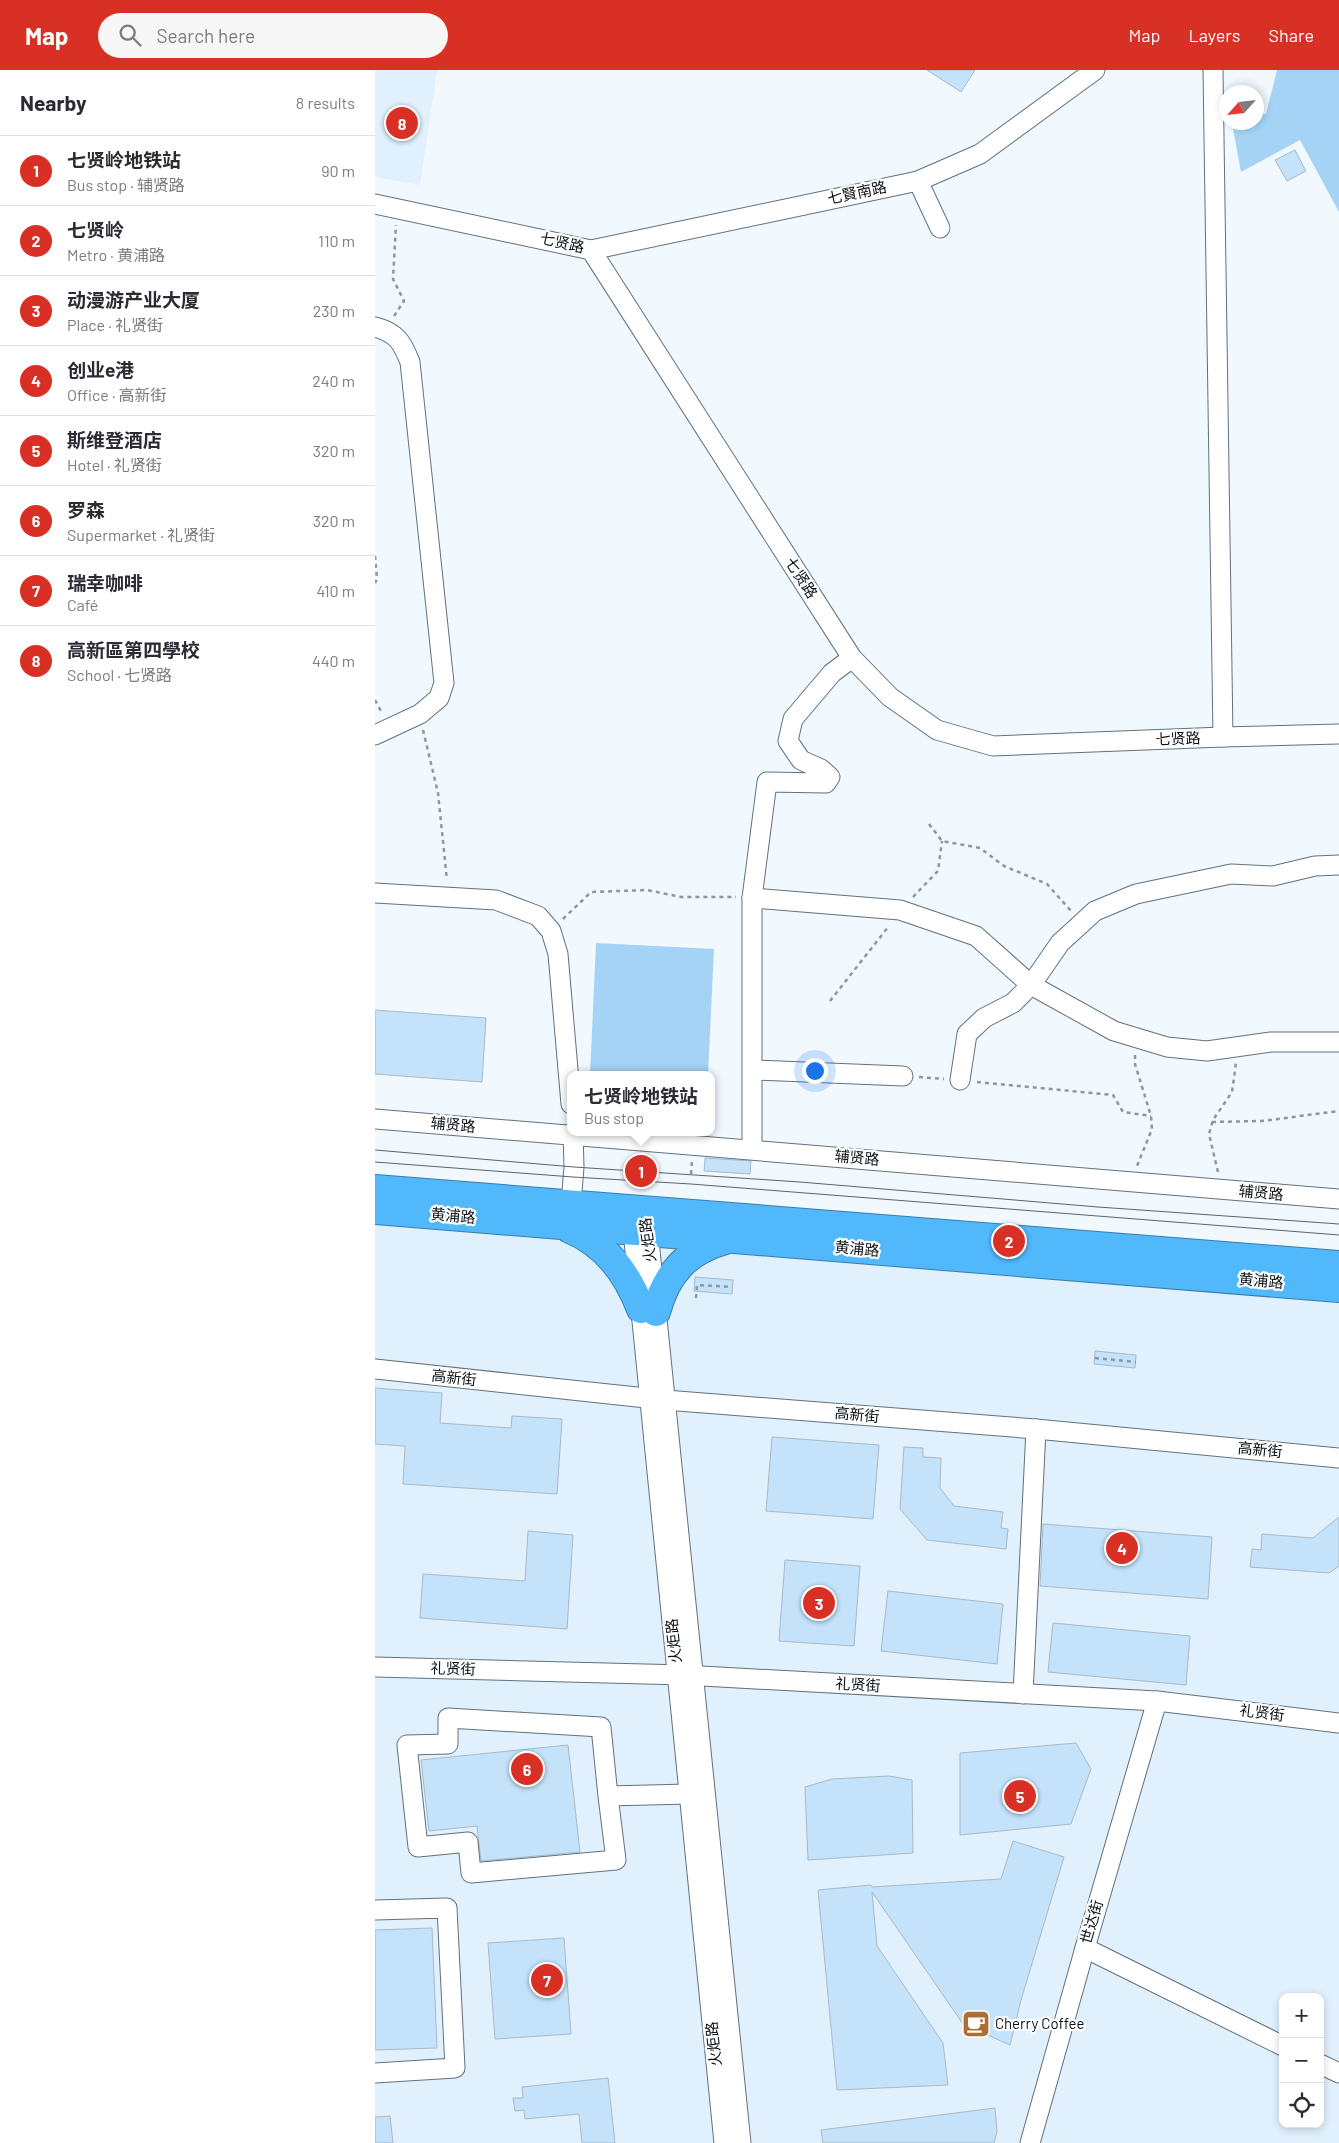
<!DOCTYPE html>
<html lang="en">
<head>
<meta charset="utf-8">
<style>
	:root { --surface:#fff; --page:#f7f7f7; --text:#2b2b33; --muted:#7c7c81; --line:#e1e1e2; --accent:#d93025 }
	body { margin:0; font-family:Barlow,"Noto Sans SC",sans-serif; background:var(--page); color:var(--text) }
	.controls { position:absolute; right:15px; bottom:15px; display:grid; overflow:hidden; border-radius:10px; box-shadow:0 2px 8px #0003 }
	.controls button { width:45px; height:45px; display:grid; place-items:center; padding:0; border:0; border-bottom:1px solid var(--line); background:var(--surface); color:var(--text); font:25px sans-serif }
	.compass { position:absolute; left:844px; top:15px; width:45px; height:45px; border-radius:50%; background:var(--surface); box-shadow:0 2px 8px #0003; rotate:243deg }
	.you { position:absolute; left:439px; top:1000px; width:18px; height:18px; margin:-12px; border:4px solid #fff; border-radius:50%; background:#1a73e8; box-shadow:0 0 0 8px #1a73e833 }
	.badge { display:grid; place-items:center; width:32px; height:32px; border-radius:50%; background:var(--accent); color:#fff; font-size:16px; font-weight:700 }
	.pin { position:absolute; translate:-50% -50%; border:2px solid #fff; box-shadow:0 1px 5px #0006 }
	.popup { position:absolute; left:192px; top:1001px; width:148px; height:65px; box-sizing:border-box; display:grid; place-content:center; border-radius:10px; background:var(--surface); filter:drop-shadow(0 1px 4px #0005); font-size:16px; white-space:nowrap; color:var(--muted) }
	.popup b { font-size:19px; color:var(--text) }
	.popup::after { content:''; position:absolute; left:50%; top:100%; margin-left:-10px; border:10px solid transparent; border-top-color:var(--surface) }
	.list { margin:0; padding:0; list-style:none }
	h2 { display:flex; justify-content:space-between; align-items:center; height:65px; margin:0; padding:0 20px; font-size:21px }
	h2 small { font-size:16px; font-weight:400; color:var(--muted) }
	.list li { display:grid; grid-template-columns:32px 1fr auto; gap:15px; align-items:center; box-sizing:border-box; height:70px; padding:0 20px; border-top:1px solid var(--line) }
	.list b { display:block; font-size:19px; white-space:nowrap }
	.list p { margin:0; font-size:16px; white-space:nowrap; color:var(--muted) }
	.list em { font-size:16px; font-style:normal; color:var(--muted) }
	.icon { flex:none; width:28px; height:28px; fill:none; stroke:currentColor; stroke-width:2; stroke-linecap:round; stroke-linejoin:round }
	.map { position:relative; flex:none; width:964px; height:2073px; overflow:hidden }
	header { display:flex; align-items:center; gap:30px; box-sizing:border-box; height:70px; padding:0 25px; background:var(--accent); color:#fff }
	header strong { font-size:24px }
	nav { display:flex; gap:28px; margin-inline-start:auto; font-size:18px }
	.search { width:350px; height:45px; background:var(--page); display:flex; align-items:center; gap:12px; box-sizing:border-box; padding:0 18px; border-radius:28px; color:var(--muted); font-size:19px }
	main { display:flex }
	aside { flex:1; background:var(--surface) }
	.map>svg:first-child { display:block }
</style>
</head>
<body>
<header>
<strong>Map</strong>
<div class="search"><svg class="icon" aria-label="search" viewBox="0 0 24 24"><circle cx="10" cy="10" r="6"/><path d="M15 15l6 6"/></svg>Search here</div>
<nav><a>Map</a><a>Layers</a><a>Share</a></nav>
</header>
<main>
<aside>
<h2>Nearby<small>8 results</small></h2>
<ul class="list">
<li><span class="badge">1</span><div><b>七贤岭地铁站</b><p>Bus stop · 辅贤路</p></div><em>90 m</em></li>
<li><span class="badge">2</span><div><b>七贤岭</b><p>Metro · 黄浦路</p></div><em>110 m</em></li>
<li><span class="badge">3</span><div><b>动漫游产业大厦</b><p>Place · 礼贤街</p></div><em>230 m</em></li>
<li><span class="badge">4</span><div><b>创业e港</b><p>Office · 高新街</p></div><em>240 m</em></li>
<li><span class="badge">5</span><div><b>斯维登酒店</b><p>Hotel · 礼贤街</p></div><em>320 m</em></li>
<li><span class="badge">6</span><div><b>罗森</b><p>Supermarket · 礼贤街</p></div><em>320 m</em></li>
<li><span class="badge">7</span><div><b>瑞幸咖啡</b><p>Café</p></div><em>410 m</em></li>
<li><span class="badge">8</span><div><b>高新區第四學校</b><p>School · 七贤路</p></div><em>440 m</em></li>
</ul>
</aside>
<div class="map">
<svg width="964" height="2073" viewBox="0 0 964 2073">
	<rect width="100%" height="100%" fill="#f1f9ff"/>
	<g fill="#e0f0fc" fill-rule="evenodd">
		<path d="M0,0H62L45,115L0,107Z"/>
		<path d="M0,1151L311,1175L964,1233V2073H0ZM908,1927H945V2054H908Z"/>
	</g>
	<g fill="#a4d3f5">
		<path d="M902,0H964V142L925,70L866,102L857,53L882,52V44H891Z"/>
		<path d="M221,873L339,879L333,1005H215Z"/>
	</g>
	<g fill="#c4e2f9" stroke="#a8bac8">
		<path d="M552,0H600L586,22Z"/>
		<path d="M920,80L931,101L912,111L900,90Z"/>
		<path d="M0,940L111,948L107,1012L0,1004Z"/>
		<path d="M330,1088L376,1091L375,1104L329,1101Z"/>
		<path d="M320,1207L358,1210L357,1224L319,1221Z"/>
		<path d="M720,1281L761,1285L760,1298L719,1294Z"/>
		<path d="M0,1318L67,1323L65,1353L136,1358L137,1346L187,1349L182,1424L28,1414L30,1376L0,1374Z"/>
		<path d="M397,1367L504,1375L498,1449L391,1441Z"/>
		<path d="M529,1377L548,1378V1387L566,1388L565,1418L579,1436L628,1442L626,1458L633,1459L631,1479L552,1470L525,1439Z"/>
		<path d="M964,1447V1496L954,1503L875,1497L877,1479L886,1480L887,1464L938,1468Z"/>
		<path d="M668,1454L837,1467L833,1529L665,1516Z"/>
		<path d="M153,1461L198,1465L192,1559L45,1548L48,1504L150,1511Z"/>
		<path d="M410,1490L485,1496L479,1576L404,1571Z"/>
		<path d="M513,1521L628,1534L622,1594L506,1581Z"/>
		<path d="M678,1553L815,1566L811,1615L673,1602Z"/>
		<path d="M701,1673L716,1699L696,1754L585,1765V1683Z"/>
		<path d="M193,1675L205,1782L106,1791L102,1756L54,1761L46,1690Z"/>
		<path d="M514,1706L537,1710L538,1783L433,1790L430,1717L457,1709Z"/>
		<path d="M638,1771L689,1787L646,1930L635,1975L588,1954L497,1822L502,1876L568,1973L573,2015L462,2020L443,1820L496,1815L497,1817L626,1809Z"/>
		<path d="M57,1858L62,1978L0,1980V1860Z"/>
		<path d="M189,1868L196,1964L120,1969L113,1873Z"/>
		<path d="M233,2008L240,2073H207L204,2044L150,2049L149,2040L140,2041L138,2028H148L147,2017Z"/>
		<path d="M620,2038L622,2061L619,2073H448L446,2060Z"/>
		<path d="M15,2046L18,2073H0V2047Z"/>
	</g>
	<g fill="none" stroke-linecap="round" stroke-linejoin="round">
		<defs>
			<g id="minor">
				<path d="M838,0L848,667"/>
				<path d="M543,111L565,158"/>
				<path d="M0,134L216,180L477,588L515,627L562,660L618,676L848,667L964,664"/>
				<path d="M216,180L543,111L605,84L720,0"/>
				<path d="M0,257C22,263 27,272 35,292L69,613L64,628L45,644L0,665"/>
				<path d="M0,823L121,830L163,846L176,861L183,884L196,1034"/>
				<path d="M377,828L525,840L601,866L656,915L739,961L792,977L832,981L896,972H964"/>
				<path d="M378,1000L528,1006"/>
				<path d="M585,1010L592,964L609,948L638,933L656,915L685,873L720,841L761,824L856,804L898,806L940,796L964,795"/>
				<path d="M0,1049L964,1129"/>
				<path d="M377,1079V828L392,712L451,713L455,707L446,699L426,690L413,671L418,649L457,603L477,588"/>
				<path d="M196,1134L199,1097L198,1062"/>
				<path d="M272,1151L366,2073"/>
				<path d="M263,1152L258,1161L349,2073"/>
				<path d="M0,1299L290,1330L661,1359L964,1388"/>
				<path d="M0,1597L309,1605L782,1631L964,1653"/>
				<path d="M648,1624L661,1359"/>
				<path d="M233,1726L241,1790L96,1803L93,1772L43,1777L32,1675L73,1674V1648L226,1657L233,1726L314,1724"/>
				<path d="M0,1840L72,1838L80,1998L0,2003"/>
				<path d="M710,1878L908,1976"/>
				<path d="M945,1994L964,2003"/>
				<path d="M655,2073L710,1878L782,1631"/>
			</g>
			<g id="highway">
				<path d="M0,1119L964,1195"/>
				<path d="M0,1140L964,1218"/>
				<path d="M195,1159C231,1174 252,1203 266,1239"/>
				<path d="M281,1242C291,1204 311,1181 350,1170"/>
			</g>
		</defs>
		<use href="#minor" stroke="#60717e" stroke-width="21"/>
		<use href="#highway" stroke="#387eac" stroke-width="30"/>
		<g stroke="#8f979c" stroke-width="2.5" stroke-dasharray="4 4" stroke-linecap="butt">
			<path d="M19,246L29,231L18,209L21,155"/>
			<path d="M0,486L2,509L0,513"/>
			<path d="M0,630L7,643"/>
			<path d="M48,660L63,723L72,810"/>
			<path d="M554,754L567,771L605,778L629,796L672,814L696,841"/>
			<path d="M538,827L563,801L567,771"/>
			<path d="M188,849L216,822L272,820L306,827H361"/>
			<path d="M455,931L514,856"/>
			<path d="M760,985V994L776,1046L777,1059L762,1096"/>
			<path d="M544,1007L569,1009"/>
			<path d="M602,1012L738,1025L748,1042L776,1046"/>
			<path d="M837,1052L887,1051L964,1041"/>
			<path d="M843,1102L834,1064L838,1050L857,1022L861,993"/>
			<path d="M316,1104L317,1091"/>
			<path d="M321,1228L322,1215L357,1217"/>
			<path d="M720,1288L761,1292"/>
		</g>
		<use href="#minor" stroke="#fff" stroke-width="19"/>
		<use href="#highway" stroke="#51b8fc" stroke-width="28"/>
		<g stroke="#5d6469" stroke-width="1">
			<path d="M0,1080L199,1097L425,1112L723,1137L964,1154"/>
			<path d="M0,1092L198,1107L316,1114L964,1165"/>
		</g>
	</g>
	<defs>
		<symbol id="cafe-square" viewBox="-11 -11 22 22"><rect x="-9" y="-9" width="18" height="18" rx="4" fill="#ad6e35" stroke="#fff"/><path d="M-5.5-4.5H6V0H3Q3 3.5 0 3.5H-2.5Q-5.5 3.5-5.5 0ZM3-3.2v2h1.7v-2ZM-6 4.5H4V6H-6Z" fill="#fff"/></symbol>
	</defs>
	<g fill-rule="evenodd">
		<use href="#cafe-square" x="585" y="1938" width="32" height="32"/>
	</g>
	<g text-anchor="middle" stroke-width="4.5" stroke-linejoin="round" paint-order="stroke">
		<g font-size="15" fill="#0b1116" stroke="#fff">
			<text transform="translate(482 123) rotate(-12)" y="5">七賢南路</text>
			<text transform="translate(187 173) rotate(13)" y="5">七贤路</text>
			<text transform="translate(426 508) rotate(57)" y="5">七贤路</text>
			<text transform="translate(803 669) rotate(-2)" y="5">七贤路</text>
			<text transform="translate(78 1055) rotate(5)" y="5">辅贤路</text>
			<text transform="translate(482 1088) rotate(5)" y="5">辅贤路</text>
			<text transform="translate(886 1123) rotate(5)" y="5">辅贤路</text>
			<text transform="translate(78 1146) rotate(5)" y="5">黄浦路</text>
			<text transform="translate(273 1170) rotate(-97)" y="5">火炬路</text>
			<text transform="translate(482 1179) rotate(5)" y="5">黄浦路</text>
			<text transform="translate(886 1211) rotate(5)" y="5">黄浦路</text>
			<text transform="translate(79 1308) rotate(6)" y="5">高新街</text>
			<text transform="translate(482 1345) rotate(5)" y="5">高新街</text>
			<text transform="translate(885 1380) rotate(5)" y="5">高新街</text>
			<text transform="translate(299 1571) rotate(-96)" y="5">火炬路</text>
			<text transform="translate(78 1599) rotate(1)" y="5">礼贤街</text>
			<text transform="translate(483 1615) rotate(3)" y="5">礼贤街</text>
			<text transform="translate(887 1643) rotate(7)" y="5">礼贤街</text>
			<text transform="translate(717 1852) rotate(-74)" y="5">世达街</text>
			<text transform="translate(339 1974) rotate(-96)" y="5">火炬路</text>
		</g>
		<g font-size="15" fill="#0b1116" stroke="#fff" text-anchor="start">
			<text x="620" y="1959">Cherry Coffee</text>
		</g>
	</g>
</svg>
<div class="controls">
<button>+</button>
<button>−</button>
<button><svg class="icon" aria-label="locate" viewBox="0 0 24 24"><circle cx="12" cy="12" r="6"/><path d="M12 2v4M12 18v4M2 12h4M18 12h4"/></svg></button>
</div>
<svg class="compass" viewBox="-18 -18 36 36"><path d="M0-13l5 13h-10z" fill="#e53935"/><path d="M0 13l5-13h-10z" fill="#7c7c81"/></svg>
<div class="you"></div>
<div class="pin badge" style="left:266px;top:1101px">1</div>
<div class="popup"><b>七贤岭地铁站</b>Bus stop</div>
<div class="pin badge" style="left:634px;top:1171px">2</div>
<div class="pin badge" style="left:444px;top:1533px">3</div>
<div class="pin badge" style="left:747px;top:1478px">4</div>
<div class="pin badge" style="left:645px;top:1726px">5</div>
<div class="pin badge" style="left:152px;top:1699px">6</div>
<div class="pin badge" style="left:172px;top:1910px">7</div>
<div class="pin badge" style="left:27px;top:53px">8</div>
</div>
</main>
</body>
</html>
